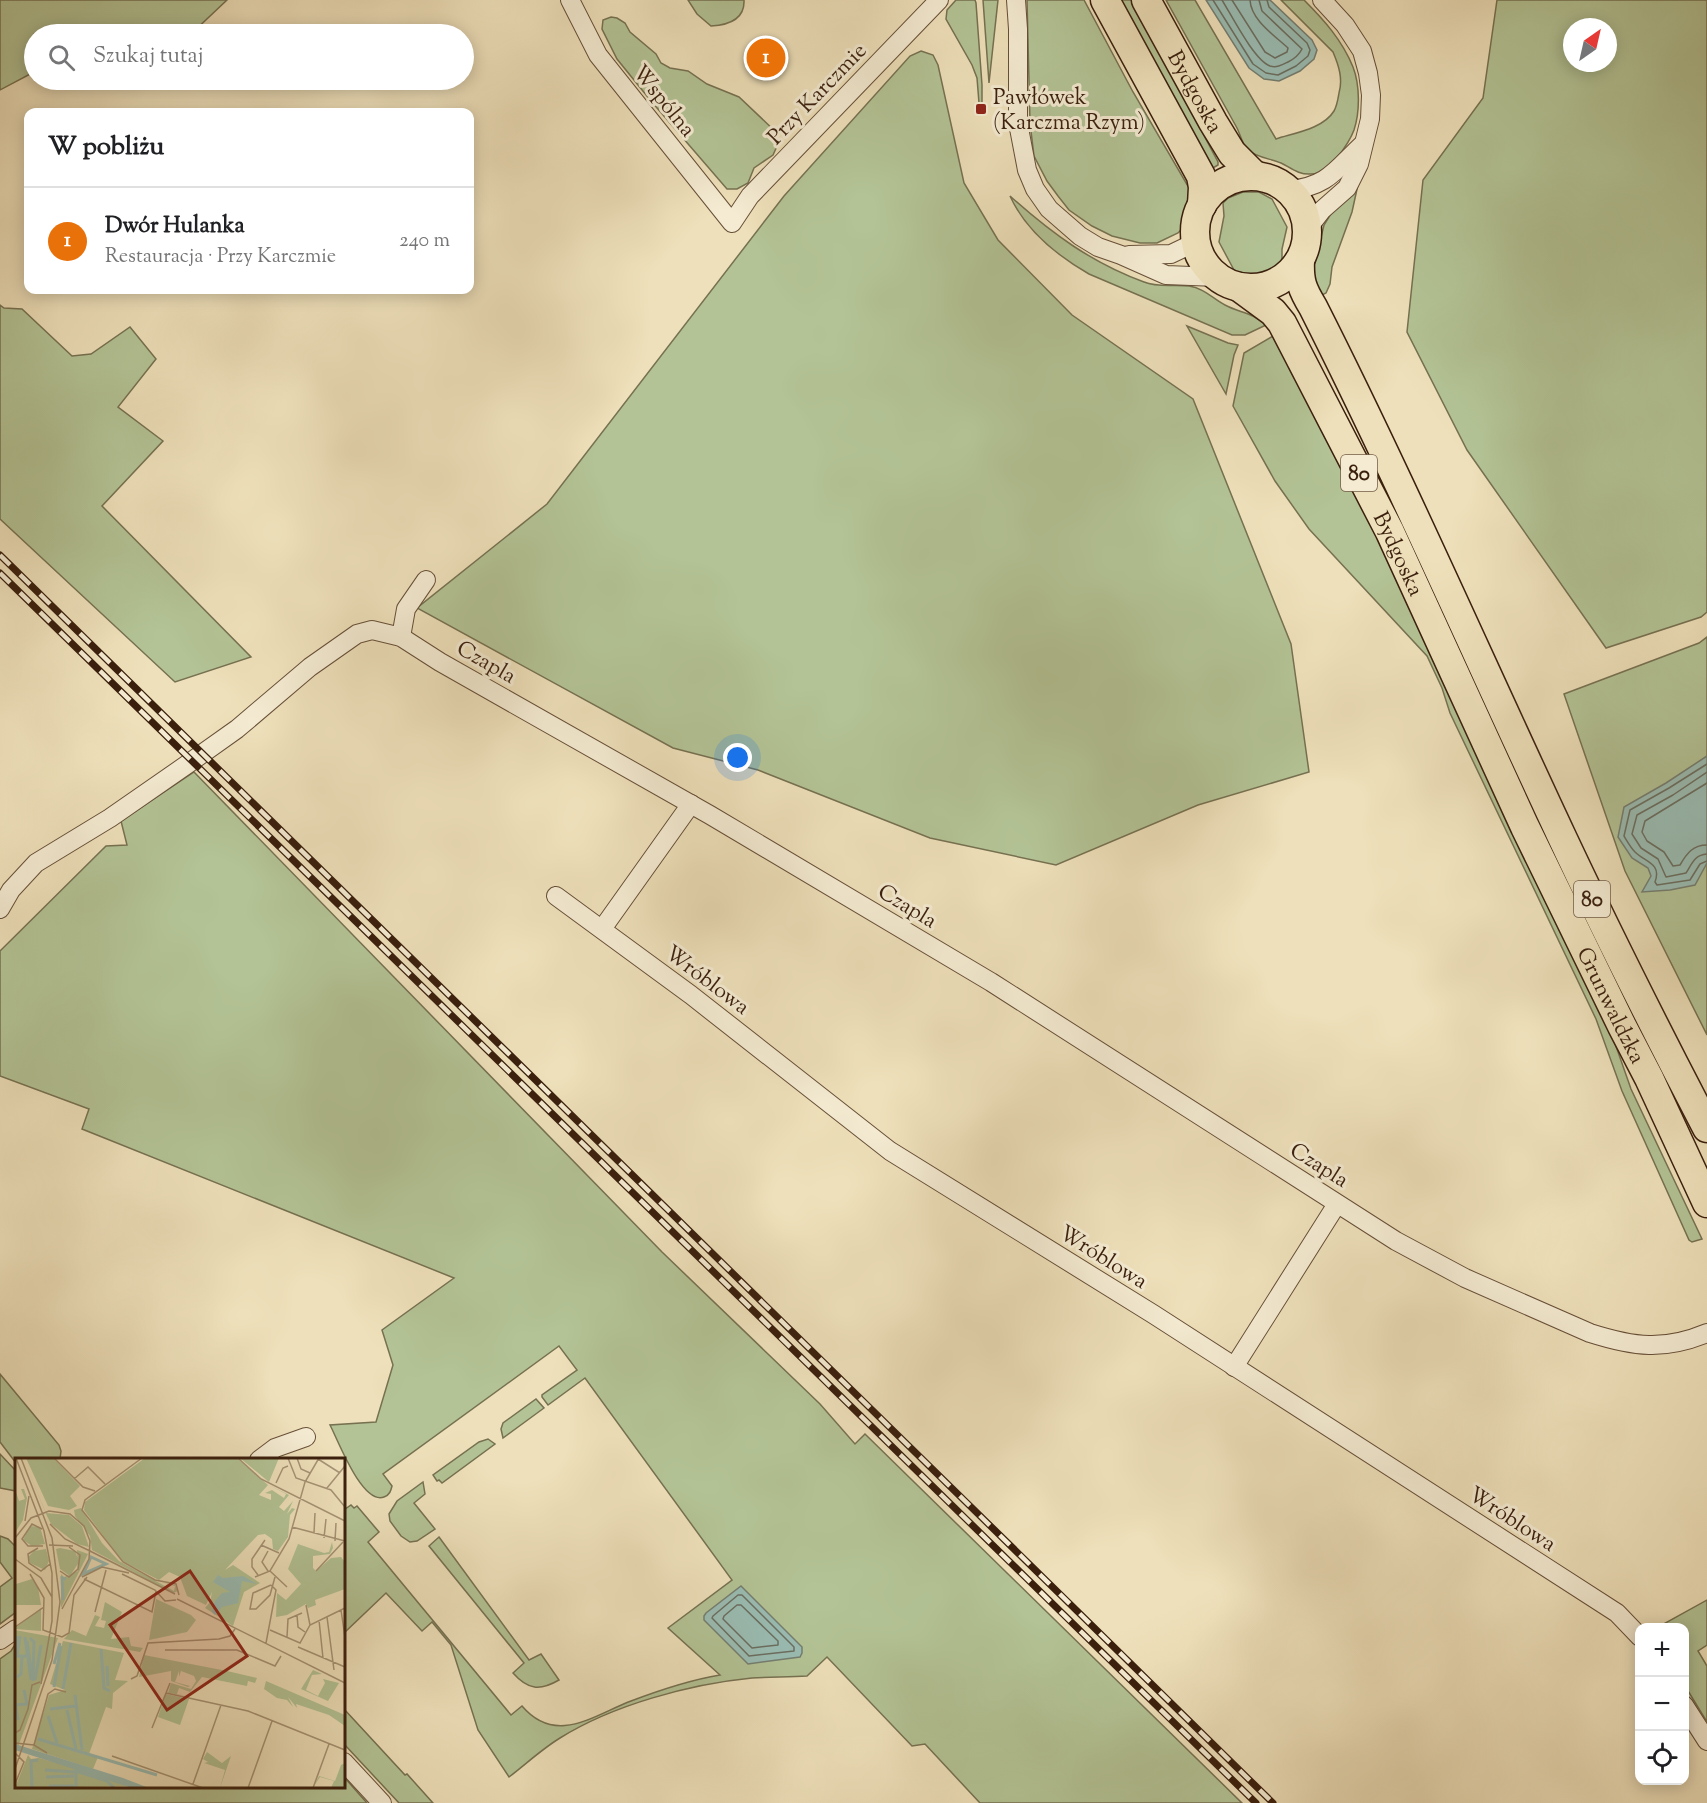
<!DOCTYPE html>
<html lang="pl">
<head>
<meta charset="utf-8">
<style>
	:root { --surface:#fff; --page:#f2f2f2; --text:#202124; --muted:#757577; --line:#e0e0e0; --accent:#ea580c }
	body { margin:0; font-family:"Sorts Mill Goudy",serif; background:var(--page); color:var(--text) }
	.controls { position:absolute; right:18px; bottom:18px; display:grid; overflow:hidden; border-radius:12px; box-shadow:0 3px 15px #0003 }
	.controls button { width:54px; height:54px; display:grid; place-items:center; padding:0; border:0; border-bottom:2px solid var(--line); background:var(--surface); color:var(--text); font:30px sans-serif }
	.compass { position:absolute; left:1563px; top:18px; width:54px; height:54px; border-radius:50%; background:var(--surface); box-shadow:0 3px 15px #0003; rotate:34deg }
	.you { position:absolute; left:738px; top:758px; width:21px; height:21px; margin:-15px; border:4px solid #fff; border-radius:50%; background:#1a73e8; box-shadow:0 0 0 9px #1a73e833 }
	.badge { display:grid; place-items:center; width:39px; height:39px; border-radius:50%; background:var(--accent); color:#fff; font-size:20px; font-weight:700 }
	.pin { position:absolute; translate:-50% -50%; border:3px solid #fff; box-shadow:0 2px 6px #0006 }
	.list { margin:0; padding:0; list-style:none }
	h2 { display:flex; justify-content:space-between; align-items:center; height:78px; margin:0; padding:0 24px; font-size:26px }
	h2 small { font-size:20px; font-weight:400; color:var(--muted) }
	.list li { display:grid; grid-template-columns:39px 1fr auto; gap:18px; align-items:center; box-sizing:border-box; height:108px; padding:0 24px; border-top:2px solid var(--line) }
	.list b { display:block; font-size:22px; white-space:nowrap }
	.list p { margin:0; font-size:20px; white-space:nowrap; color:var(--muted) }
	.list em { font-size:20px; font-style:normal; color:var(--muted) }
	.icon { flex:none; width:33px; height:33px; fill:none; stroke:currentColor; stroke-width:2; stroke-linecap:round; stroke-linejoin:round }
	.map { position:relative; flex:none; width:1707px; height:1803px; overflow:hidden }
	.search { position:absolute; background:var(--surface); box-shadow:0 3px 15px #0003; left:24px; top:24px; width:450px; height:66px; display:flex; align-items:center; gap:15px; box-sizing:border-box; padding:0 21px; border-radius:33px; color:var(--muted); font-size:22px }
	.panel { position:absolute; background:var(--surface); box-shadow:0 3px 15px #0003; left:24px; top:108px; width:450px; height:186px; border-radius:12px }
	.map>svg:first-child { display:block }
</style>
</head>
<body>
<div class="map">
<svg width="1707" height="1803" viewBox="0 0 1707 1803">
	<rect width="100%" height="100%" fill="#eee0ba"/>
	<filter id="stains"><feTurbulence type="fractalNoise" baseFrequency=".00333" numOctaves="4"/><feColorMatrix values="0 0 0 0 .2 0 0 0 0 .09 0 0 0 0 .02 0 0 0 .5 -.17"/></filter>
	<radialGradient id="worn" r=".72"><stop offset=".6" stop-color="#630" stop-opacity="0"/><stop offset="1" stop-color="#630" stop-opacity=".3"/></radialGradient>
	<g fill="#b3c395" stroke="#767151" stroke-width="1.5" fill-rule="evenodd">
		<path d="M0,0H227L191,34H34V72L0,90Z"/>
		<path d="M688,0H744C745,20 728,25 711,26L697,14Z"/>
		<path d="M956,0H975L976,3L982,85V103H979L977,78L972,65L946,19L947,10Z"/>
		<path d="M983,0H998L989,83Z"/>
		<path d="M1027,0H1084L1133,92L1192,193L1191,206L1186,225L1178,233L1157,243H1140L1112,236L1092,226L1069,210L1058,196L1047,181L1034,156L1030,123Z"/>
		<path d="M1118,0H1132L1218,162V165L1213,168Z"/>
		<path d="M1166,0H1195L1276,139C1294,133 1323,129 1334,111C1337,106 1338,99 1339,93C1343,79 1339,66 1333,52L1281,0H1304C1324,20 1342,40 1353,67C1360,85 1360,112 1354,130C1350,141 1344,149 1337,158C1331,167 1323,174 1311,174C1299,175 1291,168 1281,163C1272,159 1254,157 1247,149C1243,145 1240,134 1237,128Z"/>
		<path d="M1497,0H1707V612L1701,617L1606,648L1467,450L1407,332L1423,180L1483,98ZM1572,27H1608V63H1572Z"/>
		<path d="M611,17L617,18L625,23L630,32L656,54L661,63L670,68L688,71L707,84L739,97L776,132L778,144L773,155L754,168L748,183L737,189H727L651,101L617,59L602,29L603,20Z"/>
		<path d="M921,51L933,55L938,65L964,183L998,240L1072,315L1193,399L1291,644L1309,772L1198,805L1056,865L930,838L758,770L673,748L417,608L547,504L784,196L910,56Z"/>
		<path d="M1359,180L1352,212L1332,267L1330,284L1326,293L1320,296L1317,290L1313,270L1324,225L1332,212Z"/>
		<path d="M1243,192H1259L1272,199L1287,227L1282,249V268L1264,277L1244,275L1234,270L1219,242L1224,216L1223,203L1228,198Z"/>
		<path d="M1010,196C1051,233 1092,263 1144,282C1159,288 1174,284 1189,286C1204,288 1213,299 1225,305C1240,313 1252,312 1266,325L1245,335H1232L1089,274C1056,255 1026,231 1010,196Z"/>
		<path d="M0,305L4,308L22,309L72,356L91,354L130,327L156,359L118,407L163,441L102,506L251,657L175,682L0,519Z"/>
		<path d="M1187,326L1228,343L1238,345L1234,355L1226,394Z"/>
		<path d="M1273,336L1346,471L1611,1032L1631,1089L1702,1239L1692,1242L1689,1240L1622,1091L1596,1019L1450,713L1442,688L1427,656L1309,529L1275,481L1233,406L1244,353Z"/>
		<path d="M1707,637V1035L1625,871L1564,694L1699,643Z"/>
		<path d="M194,772L662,1252L820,1404L855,1444L865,1434L1242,1803H980L925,1744L912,1746L827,1657L807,1676C789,1677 770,1677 752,1678C690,1684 613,1705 560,1738C542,1749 526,1764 509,1777L478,1730L451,1645L432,1622L422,1631L386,1593L344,1633V1508L345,1509L351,1505L354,1508L357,1506L379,1532L368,1542L511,1715L522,1706C556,1746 594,1715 631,1701C660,1690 690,1680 720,1675L668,1628L732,1580L585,1378L548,1405L542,1397V1395L577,1370L559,1346L383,1474L392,1486C391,1490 390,1495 384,1497C362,1505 338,1440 330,1425L376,1422L393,1365L382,1330L454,1278L82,1129L89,1109L0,1076V951L106,846L127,845L121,821Z"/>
		<path d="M0,1374L59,1445L61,1451L60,1459L16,1460V1463L0,1442Z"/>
		<path d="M536,1399L544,1408L503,1438L501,1429L503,1423Z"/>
		<path d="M488,1439L495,1444L442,1483L439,1480L437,1481L433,1475L479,1442Z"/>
		<path d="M0,1454L16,1471V1491L0,1488Z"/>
		<path d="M423,1482L425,1494L414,1503L435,1529L417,1541L410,1542L401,1536L390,1521L389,1514L397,1501Z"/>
		<path d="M0,1536L8,1539L16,1547V1612L0,1624V1587L12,1578L0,1562Z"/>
		<path d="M439,1537L529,1660L541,1654L559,1680C540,1691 528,1690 513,1673L524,1663L429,1546Z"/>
		<path d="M1707,1600V1645L1698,1651L1707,1666V1722L1685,1686L1684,1628L1658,1627Z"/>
		<path d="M16,1643V1786H344V1777L367,1803H0V1659L11,1651Z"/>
		<path d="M344,1709L405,1775L407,1774L433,1803H399L344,1744Z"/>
	</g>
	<g fill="#9abdb4" stroke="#747e71" stroke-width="1.5">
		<path d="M1206,0H1270L1312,40L1317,50L1314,59L1300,71L1279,81L1264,79L1249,68Z"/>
		<path d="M1707,756V863L1695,885L1670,890L1642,892L1651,876L1648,868L1632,858L1618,837L1624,807L1666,783Z"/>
		<path d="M741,1586L802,1647V1653L800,1657L748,1664L704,1620V1616L706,1613Z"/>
	</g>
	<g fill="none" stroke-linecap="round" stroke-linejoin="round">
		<g stroke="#6a6e60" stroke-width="1.5">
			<path d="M1213,0L1253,64L1266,73L1278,75L1296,66L1308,56L1310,50L1307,43L1269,7L1267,0"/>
			<path d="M1222,0C1232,16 1254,60 1270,66C1277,68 1282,65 1288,62C1294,59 1299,55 1302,49L1262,11L1259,0"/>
			<path d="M1232,0L1265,52L1275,58L1287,52L1288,48C1274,35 1251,20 1250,0"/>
			<path d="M1707,764L1669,788L1630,810L1624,836C1627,841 1631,848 1635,852C1645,862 1662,863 1655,882L1657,885L1690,880L1700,864L1707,861"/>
			<path d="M1707,772L1673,795L1637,815L1632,834L1641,848L1658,859L1666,877L1686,873C1692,864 1694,855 1707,854"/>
			<path d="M1707,783L1645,821L1642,832L1647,841L1664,852L1673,866L1680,865C1687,853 1693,845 1707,845"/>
			<path d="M738,1595H742L794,1647V1651L749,1656L712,1618L713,1616Z"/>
			<path d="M737,1605H741L778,1641V1645L752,1648L723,1619L724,1616Z"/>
		</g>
		<defs>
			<g id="street">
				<path d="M570,0L598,55L732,223L750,196L939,0"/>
				<path d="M1016,0L1018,29V123L1027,170L1035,189L1049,209L1080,236L1098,247L1121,255L1166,275L1217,277"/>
				<path d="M1289,190C1328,187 1337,168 1363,144"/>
				<path d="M1308,228L1322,210L1347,188L1359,164L1370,119L1371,95L1368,73L1362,51L1345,25L1322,0"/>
				<path d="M1129,255L1171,254L1196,242"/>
				<path d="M401,637L406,609L426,580"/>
				<path d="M556,896L691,995L890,1151L1153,1314L1617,1613L1640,1637"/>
				<path d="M0,909L11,890L36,863L110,818L192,761L237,729L310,667L357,634L372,630L401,637L440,662L710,815L991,982L1396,1241L1465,1278L1590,1333C1634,1347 1664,1351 1707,1333"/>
				<path d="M602,929L691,804"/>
				<path d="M1234,1367L1337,1204"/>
				<path d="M259,1460L275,1448L306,1437"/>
				<path d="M0,1640L16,1629"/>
				<path d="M1684,1705L1707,1741"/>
				<path d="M344,1762L382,1803"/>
			</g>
			<g id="primary">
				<path d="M1105,0L1201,176L1203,187L1202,205"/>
				<path id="s1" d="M1146,0L1213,122L1232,153L1254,175"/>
				<circle cx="1251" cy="232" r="56"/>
				<path d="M1300,260C1299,281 1302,289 1313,307C1401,481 1479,660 1562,837C1608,935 1657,1032 1707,1128"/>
				<path id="s2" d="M1239,287L1273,312L1282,323L1390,532L1525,827L1622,1026L1649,1078L1707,1203"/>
			</g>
		</defs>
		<use href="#street" stroke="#674f38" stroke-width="20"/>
		<use href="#primary" stroke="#3a1f0d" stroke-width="31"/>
		<use href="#street" stroke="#f4ebd2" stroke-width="18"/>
		<use href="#primary" stroke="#eee0ba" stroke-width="28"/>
		<defs>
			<g id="rail">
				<path d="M0,555L1273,1803"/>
				<path d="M0,573L1256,1803"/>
			</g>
		</defs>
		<use href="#rail" stroke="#3a1f0d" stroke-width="7"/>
		<use href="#rail" stroke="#f4ebd2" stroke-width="4.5" stroke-dasharray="14" stroke-linecap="butt"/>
	</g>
	<rect fill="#8f2418" stroke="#f4ebd2" stroke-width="2" x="975" y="103" width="12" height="12" rx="3"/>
	<g text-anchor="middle" stroke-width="6" stroke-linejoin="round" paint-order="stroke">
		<g fill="#f4ebd2" stroke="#725c48" stroke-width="1.5">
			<rect x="1341" y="455" width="36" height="36" rx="4.5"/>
			<rect x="1574" y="881" width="36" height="36" rx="4.5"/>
		</g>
		<g font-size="21" font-weight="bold" fill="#3a1f0d">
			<text x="1359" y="480">80</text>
			<text x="1592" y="906">80</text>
		</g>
		<g font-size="22" fill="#3a1f0d" stroke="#f4ebd2">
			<text dy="8" stroke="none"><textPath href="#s1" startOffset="104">Bydgoska</textPath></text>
			<text transform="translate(816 93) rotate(-46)" y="8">Przy Karczmie</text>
			<text transform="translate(665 100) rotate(51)" y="8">Wspólna</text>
			<text dy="8" stroke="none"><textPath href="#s2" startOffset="315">Bydgoska</textPath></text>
			<text transform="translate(487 661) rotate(30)" y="8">Czapla</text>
			<text transform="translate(908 905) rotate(31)" y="8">Czapla</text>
			<text transform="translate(708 979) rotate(37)" y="8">Wróblowa</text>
			<text dy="8" stroke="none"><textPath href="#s2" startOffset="814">Grunwaldzka</textPath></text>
			<text transform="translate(1320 1164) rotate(32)" y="8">Czapla</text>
			<text transform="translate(1104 1256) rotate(32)" y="8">Wróblowa</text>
			<text transform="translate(1513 1518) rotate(33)" y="8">Wróblowa</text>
		</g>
		<g font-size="22" fill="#3a1f0d" stroke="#f4ebd2" text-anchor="start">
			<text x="993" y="104">Pawłówek<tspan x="993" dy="25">(Karczma Rzym)</tspan></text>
		</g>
	</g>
	<g transform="translate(15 1458)">
		<rect width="330" height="330" fill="#eee0ba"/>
		<path d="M8,0L31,55L54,57L67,68L74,89L62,86L36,66L32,58ZM11,0H38L65,28L55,38L62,48L54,52L33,48ZM130,0H222L253,27L244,37L256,42V36L250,35L257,32L269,40L271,36L254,27L274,37L264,49L269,53L278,43L272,56L277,50L280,51L275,57L273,79L263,93L258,91L257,81L250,76L243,77L210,112L218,107L245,125L229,134L218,168L190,150L195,144L197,134L191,147L172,138L165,119L154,114L144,122L107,103L69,52L70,44ZM225,0H264L254,24ZM0,31L4,43L10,41L6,31H9L12,40L8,62L0,75ZM66,50L87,85L104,103L159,133L160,128L149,125L160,127L163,133L158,135L77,92L75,78L60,58L59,52ZM15,68L25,69L30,86L17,88L8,82ZM317,84L318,90L315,96L298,98V110L301,113L316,100L326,99L330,104V131L300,142L301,147L293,150L291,146L272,157L261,159L262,135L271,142L286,126L273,111L283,86L309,95L314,94ZM45,90L60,93L64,104L55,118L45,111L41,91ZM31,91L34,103L30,112L15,105L13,99L19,93ZM62,92L73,96L46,150V116L49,119L63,113ZM17,121L23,129L26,147H0L1,126ZM141,141L176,157L181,162L172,174L134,182ZM90,144L107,154L96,181L114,179L116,188L128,190L125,194L49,181L57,172L71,178L80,157L85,159L80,168L89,170L91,163L86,162ZM26,150V173L0,171V170ZM0,172L43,180L0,297ZM48,183L109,195L100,222L113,223L98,235L97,251L91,249L74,296L83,299L78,311L17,291L34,237L50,232L35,226ZM129,197L212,213L242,220L240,225L233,223L232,228L187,219L175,234L164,230L162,236L173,238L153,235L156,225L176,231L181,223L179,218L166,213L164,219V213L160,224L175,228L173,229L156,223V213L124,219ZM298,212L307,216L297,217L291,232L303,238L310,225L308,221L324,225L313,243L286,231ZM251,223L330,257V268L314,257L281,246L282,250L273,239L278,249L272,242L262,240L249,231ZM151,236L174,241L165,267L143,259ZM192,294L207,305L216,298L205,330L210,312L189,305L193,304L188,301ZM13,297L16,301L24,300L123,328L0,330ZM330,305V330H316L319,323L305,319L299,328L304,318L320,323L326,307Z" fill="#b3c395"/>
		<path d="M203,117L208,120L228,118L242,126L227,123L223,145L207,149L200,157L197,154L200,143L207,135L215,134L198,124ZM0,286L108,320L134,330L114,329L0,292Z" fill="#9abdb4"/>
		<path fill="none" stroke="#9abdb4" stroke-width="3" d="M76,99L91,106L68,116L72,108ZM48,142L47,120L51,121M5,178L2,198H12M10,179L16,222M15,180L19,184L18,223M12,183L17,218M86,191L89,230L95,233M0,200L2,178M39,206L45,185M92,208L93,228M2,219L6,216L7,199M20,222L26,187M39,229L46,188M48,231L56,185M60,237L67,292M0,244L3,262M0,247L12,246L9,232M35,251L61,248M52,252L61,291M33,258L42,285M23,281L142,317M30,312L60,314M31,319L59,318M34,328H59M17,330L16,303L23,302M61,330V313L92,323L99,330"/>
		<path fill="none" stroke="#a69375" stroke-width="1.5" d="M1,0L29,73L37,115V163L26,226M39,0L68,29L80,33M127,0L70,42L67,52L108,104L140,122L161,126L164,137M223,0L246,21L330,63M273,0L281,20L316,32L330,49M282,0L286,11L295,15M303,1L325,15M59,21L73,9L90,26M261,25L268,10L273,8M312,30L330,8M10,63L14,38M35,66L50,81L77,94M277,69L330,83M27,71L17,66L7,81L13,88H28M299,75L300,55M0,80L16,60L34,53L55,56L69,68L75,83L74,101L47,151M309,80L311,61M320,83L321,65M34,87L58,88M246,87L264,95M23,90L13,96L14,105L26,113L35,106M75,93L160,136M0,101L26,120L37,139M45,113L54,119L63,111L65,97L54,89M253,113L247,104L253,93M255,113L272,129M301,113L328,84M15,116L29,140L28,172L47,179L54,175L59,137L72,119M107,116L140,132L150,143L161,142M243,117L237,109V101L250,82M67,119L87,109L114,115M240,119L255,113L274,81L290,24L304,0M69,121L137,154L141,133M256,127L238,135L235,151H241L255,137L260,119M162,141L330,225M291,147L295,167M326,152L330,179M80,154L91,112M282,157L283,169L290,174M312,159L319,212M304,162L308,200M0,169L29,149M255,172L285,185L295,167L330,150M272,179L273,161L287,155M251,185L261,132L256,127M283,189L330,209M150,192H222L260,208L266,198M116,221L122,218L133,185L204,181L215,178L220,171M151,235L233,253L330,292M137,270L155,225M0,275L5,272L13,251L17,227L25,224M0,285L19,287L32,295M19,287L33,236L40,231L51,234M0,295L9,304L0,326M97,298L188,330M0,311L37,202L45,144L37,80L6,0M178,326L206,247M233,330L257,263M298,330L314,286"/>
		<path fill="#8f2418" fill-opacity="0.15" stroke="#8f2418" stroke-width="3" d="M175,113L232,198L152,252L95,167Z"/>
		<rect width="330" height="330" fill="none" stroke="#3a1f0d" stroke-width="3"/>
	</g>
	<rect width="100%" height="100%" filter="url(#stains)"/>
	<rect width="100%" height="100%" fill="url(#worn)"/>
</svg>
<div class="controls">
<button>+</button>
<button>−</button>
<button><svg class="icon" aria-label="locate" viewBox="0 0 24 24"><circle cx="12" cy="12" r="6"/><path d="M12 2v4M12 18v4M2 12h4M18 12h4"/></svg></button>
</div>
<svg class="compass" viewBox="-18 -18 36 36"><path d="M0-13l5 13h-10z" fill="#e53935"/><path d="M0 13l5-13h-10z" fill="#757577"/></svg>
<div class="you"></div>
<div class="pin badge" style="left:766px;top:58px;background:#e8710a">1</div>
<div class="search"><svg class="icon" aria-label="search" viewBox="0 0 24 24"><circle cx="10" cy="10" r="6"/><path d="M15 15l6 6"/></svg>Szukaj tutaj</div>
<section class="panel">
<h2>W pobliżu<small></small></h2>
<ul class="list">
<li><span class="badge" style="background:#e8710a">1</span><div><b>Dwór Hulanka</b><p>Restauracja · Przy Karczmie</p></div><em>240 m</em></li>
</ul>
</section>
</div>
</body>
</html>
